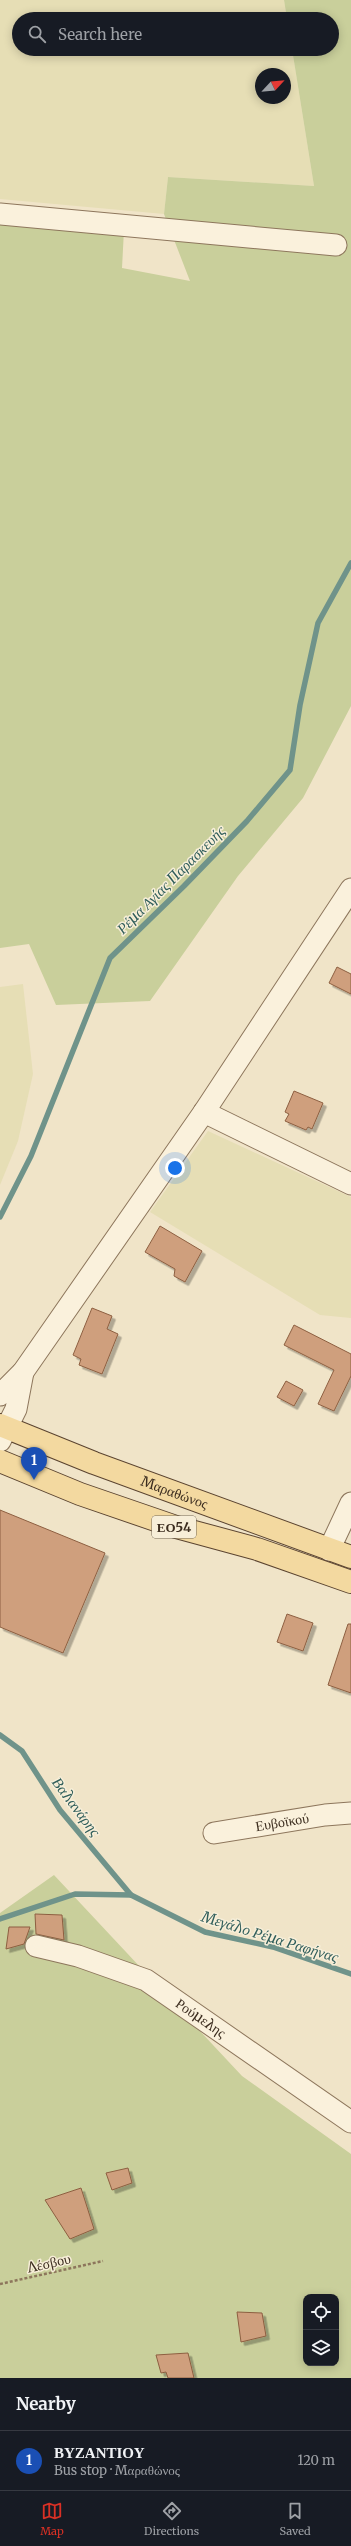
<!DOCTYPE html>
<html lang="en">
<head>
<meta charset="utf-8">
<style>
	:root { --surface:#171b24; --page:#242831; --text:#f1f3f6; --muted:#9ea1a6; --line:#363941; --accent:#d93025 }
	body { margin:0; font-family:Merriweather,serif; background:var(--page); color:var(--text) }
	.controls { position:absolute; right:12px; bottom:12px; display:grid; overflow:hidden; border-radius:8px; box-shadow:0 2px 10px #0003 }
	.controls button { width:36px; height:36px; display:grid; place-items:center; padding:0; border:0; border-bottom:1px solid var(--line); background:var(--surface); color:var(--text); font:20px sans-serif }
	.compass { position:absolute; left:255px; top:68px; width:36px; height:36px; border-radius:50%; background:var(--surface); box-shadow:0 2px 10px #0003; rotate:64deg }
	.you { position:absolute; left:175px; top:1168px; width:14px; height:14px; margin:-10px; border:3px solid #fff; border-radius:50%; background:#1a73e8; box-shadow:0 0 0 6px #1a73e833 }
	.badge { display:grid; place-items:center; width:26px; height:26px; border-radius:50%; background:var(--accent); color:#fff; font-size:13px; font-weight:700 }
	.pin { position:absolute; translate:-50% -33px; filter:drop-shadow(0 1px 2px #0008) }
	.pin::after { content:''; position:absolute; top:21px; width:14px; height:12px; background:inherit; clip-path:polygon(0 0,100% 0,50% 100%) }
	.list { margin:0; padding:0; list-style:none }
	h2 { display:flex; justify-content:space-between; align-items:center; height:52px; margin:0; padding:0 16px; font-size:17px }
	h2 small { font-size:13px; font-weight:400; color:var(--muted) }
	.list li { display:grid; grid-template-columns:26px 1fr auto; gap:12px; align-items:center; box-sizing:border-box; height:60px; padding:0 16px; border-top:1px solid var(--line) }
	.list b { display:block; font-size:15px; white-space:nowrap }
	.list p { margin:0; font-size:13px; white-space:nowrap; color:var(--muted) }
	.list em { font-size:13px; font-style:normal; color:var(--muted) }
	.icon { flex:none; width:22px; height:22px; fill:none; stroke:currentColor; stroke-width:2; stroke-linecap:round; stroke-linejoin:round }
	.map { position:relative; flex:none; width:351px; height:2378px; overflow:hidden }
	.search { position:absolute; background:var(--surface); box-shadow:0 2px 10px #0003; left:12px; right:12px; top:12px; height:44px; display:flex; align-items:center; gap:10px; box-sizing:border-box; padding:0 14px; border-radius:22px; color:var(--muted); font-size:15px }
	.sheet { height:112px; background:var(--surface) }
	nav { display:flex; justify-content:space-around; align-items:center; box-sizing:border-box; height:56px; border-top:1px solid var(--line); background:var(--surface); font-size:11px; color:var(--muted) }
	nav a { display:grid; justify-items:center; gap:2px }
	nav .on { color:var(--accent) }
	.map>svg:first-child { display:block }
</style>
</head>
<body>
<div class="map">
<svg width="351" height="2378" viewBox="0 0 351 2378">
	<defs>
		<filter id="shadow"><feDropShadow dx="3.5" dy="3.5" stdDeviation="0" flood-color="#0004"/></filter>
	</defs>
	<rect width="100%" height="100%" fill="#f0e4c8"/>
	<g fill="#e6deb5" fill-rule="evenodd">
		<path d="M0,0H284L287,19H19V49H292L314,186L168,177L164,214L0,199ZM261,74H285V98H261Z"/>
		<path d="M23,984L33,1074L18,1141L0,1185V987Z"/>
		<path d="M208,1131L351,1197V1318L320,1315L150,1212Z"/>
	</g>
	<g fill="#c9cf9b" fill-rule="evenodd">
		<path d="M284,0H351V706L303,798L238,876L150,1001L56,1005L29,944L0,948V220L124,230L122,268L190,281L164,214L168,177L314,186L292,49H332V19H287Z"/>
		<path d="M54,1875L242,2076L351,2154V2378H0V1913ZM306,2297H336V2363H306Z"/>
	</g>
	<g fill="none" stroke-linecap="round" stroke-linejoin="round">
		<g stroke="#6f938a" stroke-width="5.5">
			<path d="M0,1217L31,1156L110,958L184,886L247,821L290,770L300,705L318,623L351,563"/>
			<path d="M0,1735L22,1751L60,1810L131,1895"/>
			<path d="M0,1919L75,1894L131,1895L205,1932L273,1947L351,1974"/>
		</g>
	</g>
	<g fill="#cf9f7d" stroke="#8d5f41" filter="url(#shadow)">
		<path d="M337,967L351,974V994L329,983Z"/>
		<path d="M294,1091L323,1103L312,1129L308,1127L306,1130L285,1121L289,1114L285,1112Z"/>
		<path d="M160,1226L202,1251L185,1282L174,1276L175,1269L145,1252Z"/>
		<path d="M92,1308L112,1316L107,1329L118,1334L102,1374L79,1365L81,1359L73,1355Z"/>
		<path d="M294,1325L351,1354V1376L334,1411L318,1404L334,1370L284,1345Z"/>
		<path d="M286,1381L303,1390L294,1406L277,1397Z"/>
		<path d="M0,1510L105,1553L63,1653L0,1627Z"/>
		<path d="M287,1614L313,1623L303,1651L277,1642Z"/>
		<path d="M348,1624H351V1693L328,1685Z"/>
		<path d="M35,1914L62,1915L64,1940L36,1934Z"/>
		<path d="M9,1927H30L24,1944L6,1949Z"/>
		<path d="M128,2168L132,2183L112,2190L106,2173Z"/>
		<path d="M81,2188L94,2229L70,2239L45,2200Z"/>
		<path d="M237,2312L262,2313L266,2336L241,2342Z"/>
		<path d="M188,2353L194,2378H168L166,2372L161,2373L156,2355Z"/>
	</g>
	<g fill="none" stroke-linecap="round" stroke-linejoin="round">
		<defs>
			<g id="street">
				<path d="M0,214L336,245"/>
				<path d="M204,1112L351,1184"/>
				<path d="M0,1395L23,1372L204,1112L351,889"/>
				<path d="M0,1441L16,1409L23,1372"/>
				<path d="M329,1550L351,1503"/>
				<path id="s1" d="M214,1833L325,1815L351,1813"/>
				<path id="s2" d="M36,1946L78,1956L146,1980L351,2122"/>
			</g>
			<g id="primary">
				<path id="s3" d="M0,1425L94,1463L351,1557"/>
				<path d="M0,1461L80,1494L176,1527L257,1549L351,1582"/>
			</g>
		</defs>
		<use href="#street" stroke="#8d765c" stroke-width="23"/>
		<use href="#primary" stroke="#5b4430" stroke-width="24"/>
		<path stroke="#8d765c" stroke-width="2.5" stroke-dasharray="3 2" stroke-linecap="butt" d="M0,2284L103,2261"/>
		<use href="#street" stroke="#faf1dc" stroke-width="21"/>
		<use href="#primary" stroke="#f3d9a0" stroke-width="22"/>
	</g>
	<g text-anchor="middle" stroke-width="3" stroke-linejoin="round" paint-order="stroke">
		<rect fill="#f7eed8" stroke="#756857" stroke-width="1" x="152" y="1516" width="44" height="22" rx="3"/>
		<g font-size="13" font-weight="bold" fill="#3d2e20">
			<text x="174" y="1532">ΕΟ54</text>
		</g>
		<g font-size="14" fill="#3d2e20" stroke="#f7eed8">
			<text dy="5" stroke="none"><textPath href="#s3" startOffset="187">Μαραθώνος</textPath></text>
			<text dy="5" stroke="none"><textPath href="#s1" startOffset="69">Ευβοϊκού</textPath></text>
			<text dy="5" stroke="none"><textPath href="#s2" startOffset="182">Ρούμελης</textPath></text>
			<text transform="translate(49 2263) rotate(-13)" y="5">Λέσβου</text>
		</g>
		<g font-size="15" font-style="italic" fill="#2f5d5a" stroke="#f7eed8">
			<text transform="translate(171 880) rotate(-45)" y="5">Ρέμα Αγίας Παρασκευής</text>
			<text transform="translate(76 1807) rotate(53)" y="5">Βαλανάρης</text>
			<text transform="translate(270 1937) rotate(17)" y="5">Μεγάλο Ρέμα Ραφήνας</text>
		</g>
	</g>
</svg>
<div class="controls">
<button><svg class="icon" aria-label="locate" viewBox="0 0 24 24"><circle cx="12" cy="12" r="6"/><path d="M12 2v4M12 18v4M2 12h4M18 12h4"/></svg></button>
<button><svg class="icon" aria-label="layers" viewBox="0 0 24 24"><path d="M12 4l9 5-9 5-9-5zM3 14l9 5 9-5"/></svg></button>
</div>
<svg class="compass" viewBox="-18 -18 36 36"><path d="M0-13l5 13h-10z" fill="#e53935"/><path d="M0 13l5-13h-10z" fill="#9ea1a6"/></svg>
<div class="you"></div>
<div class="pin badge" style="left:34px;top:1480px;background:#1a4fb4">1</div>
<div class="search"><svg class="icon" aria-label="search" viewBox="0 0 24 24"><circle cx="10" cy="10" r="6"/><path d="M15 15l6 6"/></svg>Search here</div>
</div>
<section class="sheet">
<h2>Nearby<small></small></h2>
<ul class="list">
<li><span class="badge" style="background:#1a4fb4">1</span><div><b>ΒΥΖΑΝΤΙΟΥ</b><p>Bus stop · Μαραθώνος</p></div><em>120 m</em></li>
</ul>
</section>
<nav>
<a class="on"><svg class="icon" aria-label="map" viewBox="0 0 24 24"><path d="M3 6l6-2 6 2 6-2v14l-6 2-6-2-6 2zM9 4v14M15 6v14"/></svg>Map</a>
<a><svg class="icon" aria-label="directions" viewBox="0 0 24 24"><path d="M12 3l9 9-9 9-9-9zM9 14v-3h6M13 9l2 2-2 2"/></svg>Directions</a>
<a><svg class="icon" aria-label="saved" viewBox="0 0 24 24"><path d="M7 4h10v16l-5-4-5 4z"/></svg>Saved</a>
</nav>
</body>
</html>
